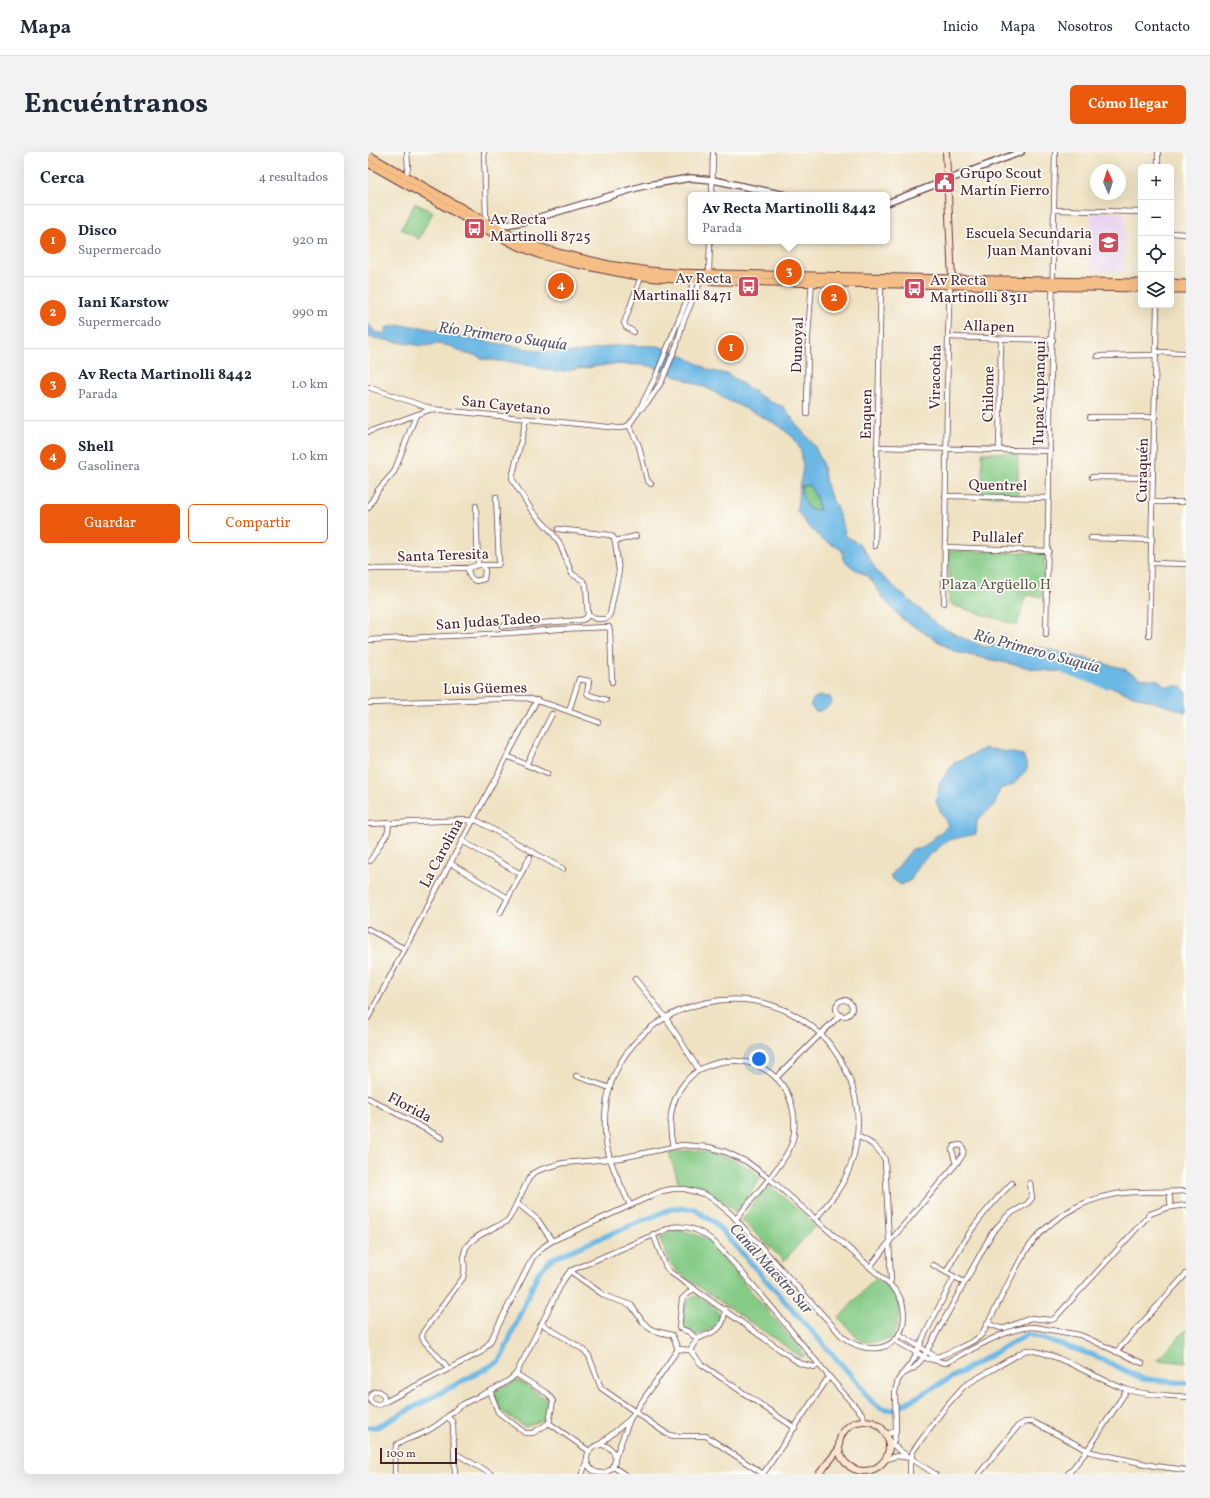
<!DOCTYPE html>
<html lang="es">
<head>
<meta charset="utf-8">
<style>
	:root { --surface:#fff; --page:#f2f2f3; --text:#1f2937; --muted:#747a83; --line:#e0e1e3; --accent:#ea580c }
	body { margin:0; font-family:Vollkorn,serif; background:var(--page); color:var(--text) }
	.controls { position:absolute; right:12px; top:12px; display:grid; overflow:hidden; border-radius:6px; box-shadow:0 4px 16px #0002 }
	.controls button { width:36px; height:36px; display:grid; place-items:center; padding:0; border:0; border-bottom:1px solid var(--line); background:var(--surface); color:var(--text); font:20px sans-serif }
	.compass { position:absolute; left:722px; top:12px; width:36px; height:36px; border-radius:50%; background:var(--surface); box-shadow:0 4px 16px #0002; rotate:357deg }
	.scale { position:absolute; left:12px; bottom:10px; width:77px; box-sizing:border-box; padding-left:4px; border:2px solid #4a1f2b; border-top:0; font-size:11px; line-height:14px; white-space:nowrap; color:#4a1f2b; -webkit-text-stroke:3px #fdfcf7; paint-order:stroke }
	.you { position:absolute; left:391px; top:907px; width:14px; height:14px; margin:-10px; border:3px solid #fff; border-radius:50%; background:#1a73e8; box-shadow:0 0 0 6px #1a73e833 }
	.badge { display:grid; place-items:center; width:26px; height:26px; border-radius:50%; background:var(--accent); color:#fff; font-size:13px; font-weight:700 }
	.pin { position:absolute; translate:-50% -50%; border:2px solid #fff; box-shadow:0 1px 4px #0006 }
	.popup { position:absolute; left:320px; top:40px; width:202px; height:52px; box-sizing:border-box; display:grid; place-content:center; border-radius:6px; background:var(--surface); filter:drop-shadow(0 1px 3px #0005); font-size:13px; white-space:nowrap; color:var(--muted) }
	.popup b { font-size:15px; color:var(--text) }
	.popup::after { content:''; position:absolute; left:50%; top:100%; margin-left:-8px; border:8px solid transparent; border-top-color:var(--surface) }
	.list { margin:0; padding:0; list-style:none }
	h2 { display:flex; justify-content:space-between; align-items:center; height:52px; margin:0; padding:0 16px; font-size:17px }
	h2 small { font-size:13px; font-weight:400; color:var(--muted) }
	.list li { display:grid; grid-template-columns:26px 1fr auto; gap:12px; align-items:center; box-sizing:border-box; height:72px; padding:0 16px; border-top:1px solid var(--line) }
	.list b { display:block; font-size:15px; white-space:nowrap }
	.list p { margin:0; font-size:13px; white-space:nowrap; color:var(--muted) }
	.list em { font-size:13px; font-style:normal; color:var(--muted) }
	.actions { display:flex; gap:8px; padding:12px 16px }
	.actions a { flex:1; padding:9px 0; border:1px solid var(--accent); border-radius:6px; text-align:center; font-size:14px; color:var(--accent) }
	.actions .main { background:var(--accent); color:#fff }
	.icon { flex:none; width:22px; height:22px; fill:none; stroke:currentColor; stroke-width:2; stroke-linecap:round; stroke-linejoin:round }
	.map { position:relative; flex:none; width:818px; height:1322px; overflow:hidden; border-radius:6px }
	header { display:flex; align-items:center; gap:24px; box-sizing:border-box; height:56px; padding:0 20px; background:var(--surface); border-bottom:1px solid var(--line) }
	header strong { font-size:19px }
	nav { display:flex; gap:22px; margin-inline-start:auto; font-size:14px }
	.intro { display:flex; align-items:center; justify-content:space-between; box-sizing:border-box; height:96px; padding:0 24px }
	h1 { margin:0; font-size:28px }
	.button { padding:10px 18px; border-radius:6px; background:var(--accent); color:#fff; font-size:14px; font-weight:700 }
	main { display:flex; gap:24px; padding:0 24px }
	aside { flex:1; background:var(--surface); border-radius:6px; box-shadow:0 4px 16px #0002 }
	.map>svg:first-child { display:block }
</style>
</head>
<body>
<header>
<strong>Mapa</strong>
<nav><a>Inicio</a><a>Mapa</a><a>Nosotros</a><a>Contacto</a></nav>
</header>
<div class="intro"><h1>Encuéntranos</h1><a class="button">Cómo llegar</a></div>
<main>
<aside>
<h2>Cerca<small>4 resultados</small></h2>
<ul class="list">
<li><span class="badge">1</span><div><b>Disco</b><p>Supermercado</p></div><em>920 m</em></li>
<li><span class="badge">2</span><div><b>Iani Karstow</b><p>Supermercado</p></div><em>990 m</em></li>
<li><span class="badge">3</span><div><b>Av Recta Martinolli 8442</b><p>Parada</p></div><em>1.0 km</em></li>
<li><span class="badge">4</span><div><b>Shell</b><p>Gasolinera</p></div><em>1.0 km</em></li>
</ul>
<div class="actions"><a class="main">Guardar</a><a>Compartir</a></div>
</aside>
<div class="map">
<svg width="818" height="1322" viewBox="0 0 818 1322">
	<rect width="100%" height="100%" fill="#fdfcf7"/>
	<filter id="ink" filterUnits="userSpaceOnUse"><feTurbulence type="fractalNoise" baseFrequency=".025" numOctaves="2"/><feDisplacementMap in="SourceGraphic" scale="8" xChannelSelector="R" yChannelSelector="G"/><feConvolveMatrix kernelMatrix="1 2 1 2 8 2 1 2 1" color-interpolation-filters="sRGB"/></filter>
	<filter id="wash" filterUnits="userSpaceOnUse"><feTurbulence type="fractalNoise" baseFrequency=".012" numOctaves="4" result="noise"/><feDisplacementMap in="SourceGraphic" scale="16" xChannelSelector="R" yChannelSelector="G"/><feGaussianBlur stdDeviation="0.9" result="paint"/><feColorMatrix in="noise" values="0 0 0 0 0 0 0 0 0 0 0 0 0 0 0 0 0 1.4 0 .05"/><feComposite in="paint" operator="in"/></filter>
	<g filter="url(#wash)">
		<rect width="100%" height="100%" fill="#efe2c3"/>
		<path fill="#e7d2ef" d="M723,61H757L756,119L722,118Z"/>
		<g fill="#85cb86" stroke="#687558">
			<path d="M47,51L65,60L51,87L33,77Z"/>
			<rect x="614" y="301" width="36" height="43"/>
			<path d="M441,333L447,343L452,359L440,356L434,342L433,334Z"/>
			<path d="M581,399L677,401L674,445L658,443L649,473L581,452Z"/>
			<path d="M325,998C349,1002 375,1007 393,1026L368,1060L336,1037L311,1032L301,1001Z"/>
			<path d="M400,1032L448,1073L416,1109L374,1068Z"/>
			<path d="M304,1079C317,1078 328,1082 340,1088L437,1203L433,1205L311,1121L303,1112L292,1087L293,1084Z"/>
			<path d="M507,1126L521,1136L530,1150L532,1164L525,1184L521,1187L509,1190H496L489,1186L471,1166Z"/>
			<path d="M327,1144C333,1145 338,1150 343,1153C366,1170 343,1177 327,1184L315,1176L314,1173L317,1149Z"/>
			<path d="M818,1177V1211L790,1208Z"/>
			<path d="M150,1228L178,1247L180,1252L177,1267L157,1275L132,1258L126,1239Z"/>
		</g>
		<g fill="#6cb8e5" stroke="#5b6c88" fill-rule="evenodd">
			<path d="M0,171L7,180L17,182L18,176L32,173L54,175L60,177L75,179L94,185L177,200L205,201L250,193L290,194L312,202L343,219L360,222L400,249L416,255L431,276L446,293L454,310L459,336L469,357L478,384L491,392L499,402L509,420L570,473L590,484L617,495L629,493L650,497L666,495L685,498L754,516L773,526L791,528L798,535L813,534L818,540V560L763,543L713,522L672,518L587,500L533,466L516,447L501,425L485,416L475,407L474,398L454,387L439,373L429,359L431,337L435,316L433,299L426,286L410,273L387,261L357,247L341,237L286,215L276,213L244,212L189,220L146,210L130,209L115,207L107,203L98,202L82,194L70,192L55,194L0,185ZM441,333L447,343L452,358L440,356L434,342L433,334Z"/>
			<path d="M453,544L462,545L464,550C460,556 453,560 447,559L442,553L446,546Z"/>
			<path d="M618,596L655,603L660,616L645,633L632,637L627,652L609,669L608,682L580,688L550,713L543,728L533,733L522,725L544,697H553L580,674L568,650L572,630L586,611Z"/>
		</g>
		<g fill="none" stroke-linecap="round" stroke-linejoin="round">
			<path stroke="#6cb8e5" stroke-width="5.5" d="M0,1275H9L132,1209L170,1121L183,1107L305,1056L326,1057L346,1070L491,1232C503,1249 504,1256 526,1258L660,1182L725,1203L775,1227L818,1231"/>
			<path stroke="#6cb8e5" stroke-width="9" d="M697,518L739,532"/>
		</g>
	</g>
	<g filter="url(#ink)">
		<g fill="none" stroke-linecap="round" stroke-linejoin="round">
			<defs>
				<g id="minor">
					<path d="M116,0L118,66L117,72"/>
					<path d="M790,15V0"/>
					<path d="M37,26L40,16L39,0"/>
					<path d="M344,43L345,0"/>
					<path d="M687,58L773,60"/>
					<path d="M803,81L818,82"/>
					<path d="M338,123L341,121L342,89"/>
					<path d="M266,180L258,175L256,171L273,125"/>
					<path d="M580,185L685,188"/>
					<path d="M789,200L818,201"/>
					<path d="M729,204L788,203"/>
					<path d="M0,235L64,257"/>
					<path d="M273,257L280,250L294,229L309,192L315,170L333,128"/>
					<path d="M439,262L440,184L444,128"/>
					<path d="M722,265H787"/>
					<path d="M158,268L144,326L147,332L164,359L182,378L191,390L204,422L214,428L218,433L220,463L229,467H238L242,462L251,419L247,389"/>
					<path d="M261,273L271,294L279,328L283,332"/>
					<path d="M0,280L64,257L250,276H254L261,273L270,260L287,226L327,128"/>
					<path d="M509,295L682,299"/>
					<path d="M631,297L633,187"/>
					<path d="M724,325L785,326"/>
					<path d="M577,344L681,346"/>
					<path d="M785,350H815"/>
					<path d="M108,354L110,413"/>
					<path d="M0,356L10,338L26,320L48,263"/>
					<path d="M190,377L242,383L245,385L247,389L268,384"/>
					<path d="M723,386L784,388"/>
					<path d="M507,394L513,131"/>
					<path d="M577,395L681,399"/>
					<path d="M783,411L818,412"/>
					<path d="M0,416L8,417L100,416L110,413H130L131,411L128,345"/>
					<path d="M100,416C101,423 101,426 108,429L116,427L117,419L115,413"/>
					<path d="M576,451L580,185L582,131"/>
					<path d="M134,474L214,468L218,466L220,463"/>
					<path d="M678,483L687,0"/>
					<path d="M781,484L789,153"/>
					<path d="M0,488L142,481L191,477L241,475L242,479L244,530"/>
					<path d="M0,551L159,546L186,554L230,570"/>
					<path d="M201,559L211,527L221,529L219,541L221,543L238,548"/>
					<path d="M139,604L179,622"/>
					<path d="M158,613L184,562"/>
					<path d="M0,672L98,668L110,669L195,717"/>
					<path d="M94,689L153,722"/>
					<path d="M2,709L20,680L21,671"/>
					<path d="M82,711L140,746"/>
					<path d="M132,761L162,705"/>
					<path d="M0,777L37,797"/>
					<path d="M267,827L298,866L331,918"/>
					<circle cx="476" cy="856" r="8"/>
					<path d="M0,866L169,548"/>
					<path d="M208,924L242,936"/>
					<path d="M408,926L471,864"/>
					<path d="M0,946L74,986"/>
					<path d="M489,984C502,990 511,995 517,1008L523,1128L521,1132"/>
					<path d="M305,995C283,897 409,880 425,958C427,969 427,981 424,991C419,1005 409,1016 401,1027C390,1040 379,1053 368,1067"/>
					<path d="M801,1040L803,1055"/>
					<path d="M149,1051L170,1068L184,1089"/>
					<path d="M262,1053C251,1029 238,1006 237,979C230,838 430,795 482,928C496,964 491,1009 468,1041C462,1050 454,1058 448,1067"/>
					<path d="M285,1082L298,1115L302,1120L431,1211L446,1215L450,1213"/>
					<path d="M565,1113L596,1130"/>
					<path d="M502,1115L522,1089L588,1012C593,1006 599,1000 593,993L586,994L584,998L588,1012"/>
					<path d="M202,1119L237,1144L263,1153L274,1169L281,1176L287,1179L304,1183L310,1197"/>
					<path d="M578,1120C598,1083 614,1061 644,1031"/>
					<path d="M326,1136L314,1147L311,1176L321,1180L329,1187C347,1179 356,1179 357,1157"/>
					<path d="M619,1171L632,1176H637L663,1166L683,1168L686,1167L782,1062L798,1056L818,1053"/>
					<path d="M174,1172L216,1198L221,1204L233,1236L299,1282L306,1284H338L395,1322"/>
					<path d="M531,1182L568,1205"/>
					<path d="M526,1188L560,1207C570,1206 608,1190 614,1182C622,1167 630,1152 638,1136C644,1124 650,1111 658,1099C679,1068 712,1048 748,1042C771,1038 795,1041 818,1039"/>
					<path d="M310,1197L322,1198L333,1212L427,1276"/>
					<path d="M322,1198L329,1187"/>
					<path d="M748,1200L818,1122"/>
					<path d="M562,1207L577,1211C603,1199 638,1175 666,1175L712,1183L774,1211"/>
					<path d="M533,1223L546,1216L555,1206L624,1081L640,1063L659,1052L664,1046L662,1031"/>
					<circle cx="9" cy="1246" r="7"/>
					<path d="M122,1239L130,1260L157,1281H165L181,1271L185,1249L180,1242L148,1222"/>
					<path d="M13,1252L113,1200L122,1190L165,1105L175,1095L184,1089L294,1039L305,1037H317L336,1042L345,1047L363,1062L474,1184C497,1204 534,1201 536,1165C536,1158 535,1150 531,1144C529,1139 525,1136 521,1132L401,1026L379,1010L358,1000L341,995L314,993L253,1006L195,1011L174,1017L165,1021L160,1028L142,1065L139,1069C128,1076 101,1085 97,1098C94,1107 99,1116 95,1126L55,1180L54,1185L56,1189L77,1212L80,1217"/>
					<path d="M79,1265L84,1269L85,1273L87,1322"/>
					<path d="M262,1267L310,1197"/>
					<path d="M181,1271L221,1299"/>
					<path d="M519,1283L528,1278"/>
					<path d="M521,1289L532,1299L567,1322"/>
					<path d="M231,1293L262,1267L247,1306"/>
					<circle cx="233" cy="1307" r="14"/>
					<path d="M521,1297L526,1288L528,1277L527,1240L530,1228L546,1207L555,1186L586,1125"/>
					<path d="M86,1302L92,1304L123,1322"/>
					<path d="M517,1308L528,1304L543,1306"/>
					<path d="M244,1314L256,1322"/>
					<path d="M27,1322C28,1316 26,1294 29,1292C30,1290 53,1283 57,1280C65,1276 73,1271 80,1264C84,1261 87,1257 92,1254C108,1244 135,1236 148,1222L195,1129L202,1119L304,1075C319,1073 333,1079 344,1088C398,1143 442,1206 494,1262L497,1269"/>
					<path d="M214,1322L219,1308"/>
					<path d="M395,1322L460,1226"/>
					<path d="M542,1322V1311L545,1299L579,1253L596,1234L658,1198C690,1200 729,1228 760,1238C775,1243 802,1243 818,1245"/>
					<path d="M611,1322L650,1274L657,1270H665L723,1300L787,1314L818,1318"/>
					<path d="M700,1322L719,1299L759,1238"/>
				</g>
				<g id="tertiary">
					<path d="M519,51L653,0"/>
					<path d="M126,77L132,74L159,69L275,34L322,26L345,28L417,43"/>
				</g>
				<g id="secondary">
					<path d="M578,0L584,128"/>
					<circle cx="496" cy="1294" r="25"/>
					<path d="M451,1322L470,1298"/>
				</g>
				<g id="primary">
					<path d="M0,3L134,79L167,94L194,102L241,113L281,119L306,121L773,131"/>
					<path d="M0,11L115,76L146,92L173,103L200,110L263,123L289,126L350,129L773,136"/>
					<path d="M803,131L818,132"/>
					<path d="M803,137H818"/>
				</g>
			</defs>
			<use href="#minor" stroke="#633c42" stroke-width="6"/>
			<use href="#tertiary" stroke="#633c42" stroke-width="8"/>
			<use href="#secondary" stroke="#633c42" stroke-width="8"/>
			<use href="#primary" stroke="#633c42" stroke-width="9"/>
			<use href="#minor" stroke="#fff" stroke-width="4.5"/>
			<use href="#tertiary" stroke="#fff" stroke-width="5.5"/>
			<use href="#secondary" stroke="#fbe5cf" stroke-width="6"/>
			<use href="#primary" stroke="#f6be87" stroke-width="7"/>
		</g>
	</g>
	<defs>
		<symbol id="civic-square" viewBox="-11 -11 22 22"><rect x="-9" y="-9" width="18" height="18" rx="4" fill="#d1495b" stroke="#fdfcf7"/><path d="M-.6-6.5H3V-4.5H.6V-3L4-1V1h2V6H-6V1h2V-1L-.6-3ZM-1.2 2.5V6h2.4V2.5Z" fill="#fff"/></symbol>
		<symbol id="bus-square" viewBox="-11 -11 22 22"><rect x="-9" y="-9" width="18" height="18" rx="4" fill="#d1495b" stroke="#fdfcf7"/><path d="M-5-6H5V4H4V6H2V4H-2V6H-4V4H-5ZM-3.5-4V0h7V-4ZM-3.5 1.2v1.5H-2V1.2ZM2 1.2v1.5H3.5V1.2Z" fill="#fff"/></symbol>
		<symbol id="school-square" viewBox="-11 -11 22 22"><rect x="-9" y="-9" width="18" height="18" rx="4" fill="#d1495b" stroke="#fdfcf7"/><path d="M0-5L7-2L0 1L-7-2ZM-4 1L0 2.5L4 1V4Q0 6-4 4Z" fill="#fff"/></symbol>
	</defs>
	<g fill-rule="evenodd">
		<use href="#civic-square" x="564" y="18" width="25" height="25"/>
		<use href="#bus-square" x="94" y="64" width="25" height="25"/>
		<use href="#school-square" x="728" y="78" width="25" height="25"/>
		<use href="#bus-square" x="368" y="122" width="25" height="25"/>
		<use href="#bus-square" x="534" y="124" width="25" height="25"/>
	</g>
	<g text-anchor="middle" stroke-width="3.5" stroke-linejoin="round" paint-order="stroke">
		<g font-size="15" fill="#4a1f2b" stroke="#fdfcf7" text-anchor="start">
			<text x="592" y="26">Grupo Scout<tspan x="592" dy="17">Martín Fierro</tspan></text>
			<text x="122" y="72">Av Recta<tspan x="122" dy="17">Martinolli 8725</tspan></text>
			<text x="724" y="86" text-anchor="end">Escuela Secundaria<tspan x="724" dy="17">Juan Mantovani</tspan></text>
			<text x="364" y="131" text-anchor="end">Av Recta<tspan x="364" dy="17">Martinalli 8471</tspan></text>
			<text x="562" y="133">Av Recta<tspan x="562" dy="17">Martinolli 8311</tspan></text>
		</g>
		<g font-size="15" fill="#4a1f2b" stroke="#fdfcf7">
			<text transform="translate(621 174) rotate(2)" y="5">Allapen</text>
			<text transform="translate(429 193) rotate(-88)" y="5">Dunoyal</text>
			<text transform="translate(567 225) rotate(-89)" y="5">Viracocha</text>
			<text transform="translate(671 241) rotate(-89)" y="5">Tupac Yupanqui</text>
			<text transform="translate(620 242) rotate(-89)" y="5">Chilome</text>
			<text transform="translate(138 253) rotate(6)" y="5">San Cayetano</text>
			<text transform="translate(498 262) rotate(-89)" y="5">Enquen</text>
			<text transform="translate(774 318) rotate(-89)" y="5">Curaquén</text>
			<text transform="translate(630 333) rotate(1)" y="5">Quentrel</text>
			<text transform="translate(629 385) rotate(2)" y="5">Pullalef</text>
			<text transform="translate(75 403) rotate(-2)" y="5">Santa Teresita</text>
			<text transform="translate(120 469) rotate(-4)" y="5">San Judas Tadeo</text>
			<text transform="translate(117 536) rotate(-1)" y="5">Luis Güemes</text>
			<text transform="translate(73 701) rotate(-62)" y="5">La Carolina</text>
			<text transform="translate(42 955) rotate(28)" y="5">Florida</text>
		</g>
		<g font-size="15" fill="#5f5b4b" stroke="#fdfcf7">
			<text x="628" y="437">Plaza Argüello H</text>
		</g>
		<g font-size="16" font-style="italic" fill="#56556c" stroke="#fdfcf7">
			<text transform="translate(135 183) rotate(8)" y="6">Río Primero o Suquía</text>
			<text transform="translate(669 498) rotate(15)" y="6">Río Primero o Suquía</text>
			<text transform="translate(404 1116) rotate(48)" y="6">Canal Maestro Sur</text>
		</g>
	</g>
</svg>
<div class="controls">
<button>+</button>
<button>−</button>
<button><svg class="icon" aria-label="locate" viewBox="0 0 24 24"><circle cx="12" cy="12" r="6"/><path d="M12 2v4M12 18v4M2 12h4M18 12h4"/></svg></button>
<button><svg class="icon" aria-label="layers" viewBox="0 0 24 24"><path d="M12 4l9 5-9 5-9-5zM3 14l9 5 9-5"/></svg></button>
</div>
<svg class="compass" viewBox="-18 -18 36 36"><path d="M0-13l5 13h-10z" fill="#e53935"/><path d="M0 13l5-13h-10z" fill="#747a83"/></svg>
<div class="scale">100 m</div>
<div class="you"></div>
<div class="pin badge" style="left:363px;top:196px">1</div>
<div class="pin badge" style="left:466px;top:146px">2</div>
<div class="pin badge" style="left:421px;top:120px">3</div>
<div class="popup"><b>Av Recta Martinolli 8442</b>Parada</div>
<div class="pin badge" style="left:193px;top:134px">4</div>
</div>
</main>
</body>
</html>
